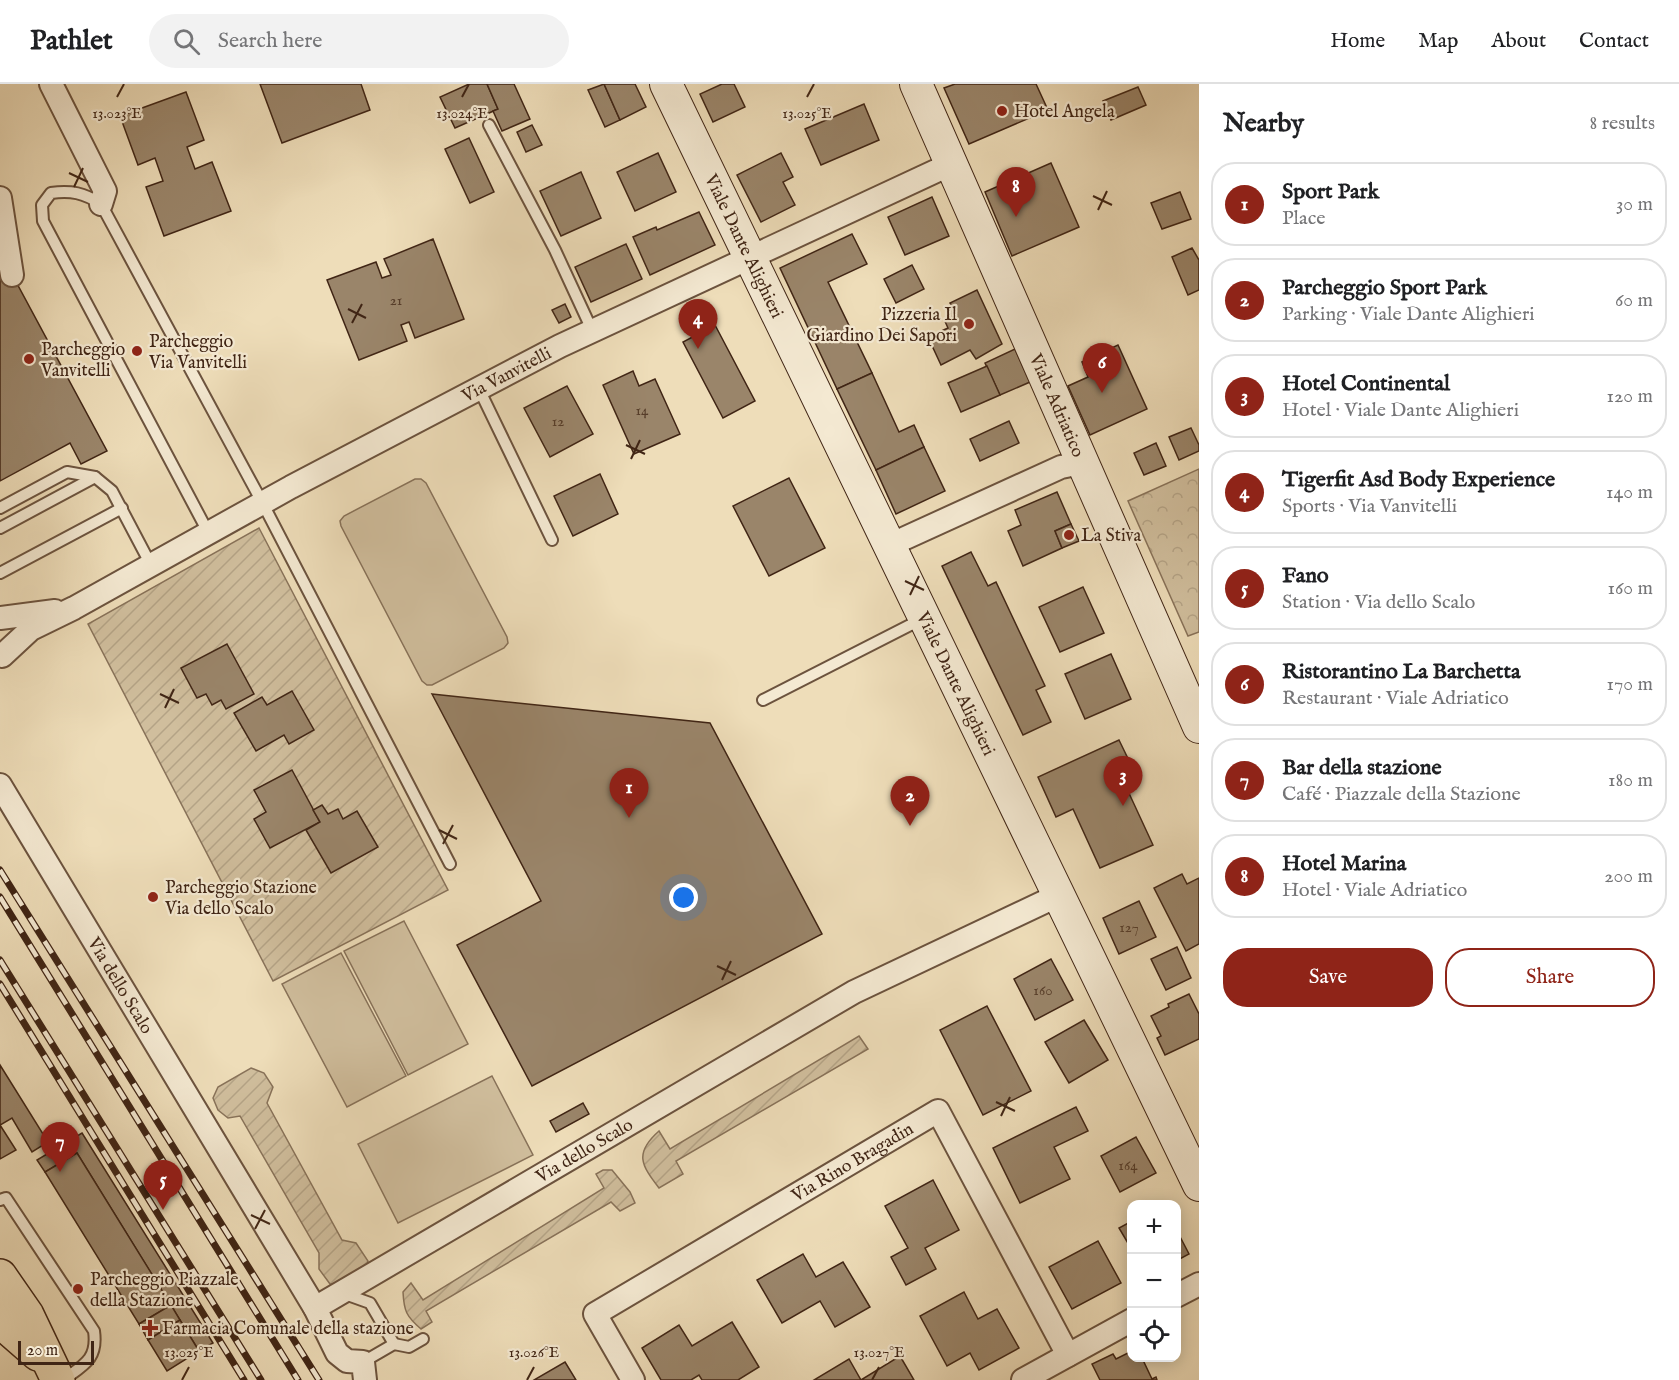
<!DOCTYPE html>
<html lang="en">
<head>
<meta charset="utf-8">
<style>
	:root { --surface:#fff; --page:#f2f2f2; --text:#202124; --muted:#757577; --line:#e0e0e0; --accent:#8f2418 }
	body { margin:0; font-family:"IM FELL English",serif; background:var(--page); color:var(--text) }
	.controls { position:absolute; right:18px; bottom:18px; display:grid; overflow:hidden; border-radius:12px; box-shadow:0 3px 15px #0003 }
	.controls button { width:54px; height:54px; display:grid; place-items:center; padding:0; border:0; border-bottom:2px solid var(--line); background:var(--surface); color:var(--text); font:30px sans-serif }
	.scale { position:absolute; left:18px; bottom:15px; width:76px; box-sizing:border-box; padding-left:6px; border:3px solid #402515; border-top:0; font-size:16px; line-height:21px; white-space:nowrap; color:#402515; -webkit-text-stroke:4px #f4e9d2; paint-order:stroke }
	.you { position:absolute; left:684px; top:814px; width:21px; height:21px; margin:-15px; border:4px solid #fff; border-radius:50%; background:#1a73e8; box-shadow:0 0 0 9px #1a73e833 }
	.badge { display:grid; place-items:center; width:39px; height:39px; border-radius:50%; background:var(--accent); color:#fff; font-size:20px; font-weight:700 }
	.pin { position:absolute; translate:-50% -50px; filter:drop-shadow(0 2px 3px #0008) }
	.pin::after { content:''; position:absolute; top:32px; width:21px; height:18px; background:inherit; clip-path:polygon(0 0,100% 0,50% 100%) }
	.list { margin:0; padding:0; list-style:none }
	h2 { display:flex; justify-content:space-between; align-items:center; height:78px; margin:0; padding:0 24px; font-size:26px }
	h2 small { font-size:20px; font-weight:400; color:var(--muted) }
	.list li { display:grid; grid-template-columns:39px 1fr auto; gap:18px; align-items:center; box-sizing:border-box; height:84px; margin:0 12px 12px; padding:0 12px; border:2px solid var(--line); border-radius:24px }
	.list b { display:block; font-size:22px; white-space:nowrap }
	.list p { margin:0; font-size:20px; white-space:nowrap; color:var(--muted) }
	.list em { font-size:20px; font-style:normal; color:var(--muted) }
	.actions { display:flex; gap:12px; padding:18px 24px }
	.actions a { flex:1; padding:14px 0; border:2px solid var(--accent); border-radius:24px; text-align:center; font-size:21px; color:var(--accent) }
	.actions .main { background:var(--accent); color:#fff }
	.icon { flex:none; width:33px; height:33px; fill:none; stroke:currentColor; stroke-width:2; stroke-linecap:round; stroke-linejoin:round }
	.map { position:relative; flex:none; width:1199px; height:1296px; overflow:hidden }
	header { display:flex; align-items:center; gap:36px; box-sizing:border-box; height:84px; padding:0 30px; background:var(--surface); border-bottom:2px solid var(--line) }
	header strong { font-size:28px }
	nav { display:flex; gap:33px; margin-inline-start:auto; font-size:21px }
	.search { width:420px; height:54px; background:var(--page); display:flex; align-items:center; gap:15px; box-sizing:border-box; padding:0 21px; border-radius:33px; color:var(--muted); font-size:22px }
	main { display:flex }
	aside { flex:1; background:var(--surface) }
	.map>svg:first-child { display:block }
</style>
</head>
<body>
<header>
<strong>Pathlet</strong>
<div class="search"><svg class="icon" aria-label="search" viewBox="0 0 24 24"><circle cx="10" cy="10" r="6"/><path d="M15 15l6 6"/></svg>Search here</div>
<nav><a>Home</a><a>Map</a><a>About</a><a>Contact</a></nav>
</header>
<main>
<div class="map">
<svg width="1199" height="1296" viewBox="0 0 1199 1296">
	<defs>
		<pattern id="forest-crowns" width="20" height="18" patternUnits="userSpaceOnUse" patternTransform="scale(1.5)"><rect width="20" height="18" fill="#d0be9d"/><path d="M2 6a3 3 0 1 1 6 0M12 15a3 3 0 1 1 6 0" fill="none" stroke="#b4a386"/></pattern>
		<pattern id="garden-furrows" width="10" height="10" patternUnits="userSpaceOnUse" patternTransform="scale(1.5)"><rect width="10" height="10" fill="#d0be9d"/><path d="M-1 1l2-2M0 10L10 0M9 11l2-2" fill="none" stroke="#b4a386"/></pattern>
	</defs>
	<rect width="100%" height="100%" fill="#eeddb9"/>
	<filter id="stains"><feTurbulence type="fractalNoise" baseFrequency=".00333" numOctaves="4"/><feColorMatrix values="0 0 0 0 .2 0 0 0 0 .09 0 0 0 0 .02 0 0 0 .5 -.17"/></filter>
	<radialGradient id="worn" r=".72"><stop offset=".6" stop-color="#630" stop-opacity="0"/><stop offset="1" stop-color="#630" stop-opacity=".3"/></radialGradient>
	<path fill="url(#forest-crowns)" stroke="#887259" stroke-width="1.5" d="M1199,385V548L1188,552L1128,417Z"/>
	<g fill="url(#garden-furrows)" stroke="#887259" stroke-width="1.5">
		<path d="M259,444L448,806L273,897L88,540Z"/>
		<path d="M859,952L868,965L676,1077L683,1090L659,1104C641,1081 634,1069 659,1047L670,1065Z"/>
		<path d="M251,984L264,989L273,1003L267,1019L342,1156L356,1159L368,1177L364,1189L345,1202L330,1200L319,1185V1169L240,1032L228,1034L218,1026L213,1014L218,1003Z"/>
		<path d="M603,1086H612L630,1108L635,1119L620,1127L611,1118L426,1227L432,1238L421,1245C406,1232 404,1227 403,1208L411,1199L423,1216L604,1104L596,1090Z"/>
	</g>
	<g fill="#d0be9d" stroke="#887259" stroke-width="1.5">
		<path d="M415,395H421L426,399L507,553L508,559L504,564L432,601H427L422,597L341,442L340,437L344,432Z"/>
		<path d="M404,837L468,960L408,991L344,867Z"/>
		<path d="M341,869L406,992L347,1023L282,900Z"/>
		<path d="M492,992L533,1071L398,1139L358,1060Z"/>
	</g>
	<g fill="#9a856a" stroke="#402515" stroke-width="1.5">
		<path d="M260,0H361L370,26L282,59Z"/>
		<path d="M469,0H487L498,25L455,44L440,13Z"/>
		<path d="M487,0H514L530,35L502,47L493,27L498,25Z"/>
		<path d="M604,0L620,36L605,43L588,6Z"/>
		<path d="M604,0H635L646,23L620,36Z"/>
		<path d="M722,0H734L745,23L713,38L700,10Z"/>
		<path d="M955,0H1036L1048,26L969,60L944,4Z"/>
		<path d="M1138,3L1146,21L1111,36L1103,17Z"/>
		<path d="M186,8L204,56L187,63L195,85L212,78L231,127L164,152L146,103L163,97L155,74L138,81L120,32Z"/>
		<path d="M864,20L879,56L821,81L805,45Z"/>
		<path d="M532,41L542,61L526,68L517,48Z"/>
		<path d="M469,54L494,108L470,119L445,65Z"/>
		<path d="M658,69L676,108L635,127L617,88Z"/>
		<path d="M781,69L793,93L783,98L795,121L761,138L737,91Z"/>
		<path d="M1051,79L1079,143L1012,172L985,108Z"/>
		<path d="M581,88L601,134L561,152L540,107Z"/>
		<path d="M1180,108L1191,135L1162,145L1151,119Z"/>
		<path d="M932,113L949,152L905,171L888,133Z"/>
		<path d="M699,128L715,161L650,191L633,153L656,143L657,146Z"/>
		<path d="M852,150L867,180L828,198L872,289L837,305L780,184Z"/>
		<path d="M433,155L464,235L415,254L409,238L401,241L407,257L359,276L327,196L376,178L382,194L391,191L384,175Z"/>
		<path d="M626,160L642,195L591,218L575,183Z"/>
		<path d="M1192,164L1199,176V206L1188,211L1172,173Z"/>
		<path d="M0,168L107,367L81,380L70,359L0,397Z"/>
		<path d="M912,181L924,205L896,219L884,195Z"/>
		<path d="M977,206L1002,260L976,275L970,266L941,281L928,253L948,244L944,235L950,232L947,224L952,222L950,219Z"/>
		<path d="M565,220L571,233L559,239L552,226Z"/>
		<path d="M715,241L755,317L723,334L683,258Z"/>
		<path d="M1118,261L1147,325L1090,351L1068,302L1088,293L1082,278Z"/>
		<path d="M1015,265L1030,298L1000,311L985,279Z"/>
		<path d="M987,282L1000,311L961,328L948,299Z"/>
		<path d="M633,287L639,302L655,295L680,350L634,370L603,301Z"/>
		<path d="M872,289L899,348L914,341L924,363L876,386L837,305Z"/>
		<path d="M567,302L593,350L550,373L524,324Z"/>
		<path d="M1009,337L1019,359L980,377L970,355Z"/>
		<path d="M1191,344L1199,361V367L1179,376L1169,353Z"/>
		<path d="M1156,359L1166,382L1144,391L1134,369Z"/>
		<path d="M924,363L945,407L896,430L876,386Z"/>
		<path d="M600,390L618,430L573,452L554,412Z"/>
		<path d="M789,394L825,464L769,492L733,422Z"/>
		<path d="M1057,408L1071,440L1055,447L1062,464L1023,482L1008,447L1021,441L1015,426Z"/>
		<path d="M1071,440L1079,457L1062,464L1055,447Z"/>
		<path d="M971,468L988,502L996,498L1045,602L1036,606L1051,638L1023,651L942,482Z"/>
		<path d="M1083,503L1104,549L1060,568L1039,523Z"/>
		<path d="M227,560L254,610L226,625L221,616L212,621L206,610L197,614L181,584Z"/>
		<path d="M1111,570L1131,615L1085,635L1065,590Z"/>
		<path d="M292,607L314,646L289,660L284,651L256,667L234,629L262,613L267,621Z"/>
		<path d="M432,610L710,639L822,850L532,1002L457,861L541,817Z"/>
		<path d="M1119,656L1134,687L1121,692L1153,761L1100,784L1073,725L1056,733L1038,693Z"/>
		<path d="M292,686L320,738L270,764L254,735L266,728L254,706Z"/>
		<path d="M322,721L328,730L338,725L343,735L357,727L378,763L331,789L306,746L320,738L313,726Z"/>
		<path d="M1182,790L1187,800L1199,794V860L1186,867L1154,804Z"/>
		<path d="M1139,817L1156,853L1119,870L1103,834Z"/>
		<path d="M1177,863L1191,894L1166,906L1151,875Z"/>
		<path d="M1051,875L1073,916L1035,936L1014,895Z"/>
		<path d="M1189,910L1199,930V955L1165,971L1157,954L1161,952L1151,932L1169,923L1168,920Z"/>
		<path d="M987,922L1031,1007L983,1031L940,946Z"/>
		<path d="M1084,936L1108,976L1069,999L1045,958Z"/>
		<path d="M0,981L48,1058L32,1068L12,1034L0,1041L16,1066L0,1075Z"/>
		<path d="M583,1019L589,1030L556,1048L550,1037Z"/>
		<path d="M1076,1023L1088,1047L1054,1063L1070,1095L1020,1119L993,1064Z"/>
		<path d="M82,1049L213,1259L199,1267L77,1069L45,1088L37,1076Z"/>
		<path d="M1136,1053L1156,1089L1120,1108L1101,1072Z"/>
		<path d="M77,1069L171,1221L139,1240L45,1088Z"/>
		<path d="M933,1096L959,1146L925,1164L936,1185L906,1201L891,1173L908,1164L885,1122Z"/>
		<path d="M1132,1137V1166L1119,1144Z"/>
		<path d="M1176,1145L1189,1170L1176,1177Z"/>
		<path d="M1098,1157L1121,1199L1072,1225L1049,1183Z"/>
		<path d="M803,1170L816,1193L843,1178L870,1223L835,1243L820,1217L782,1239L757,1196Z"/>
		<path d="M964,1208L978,1235L997,1225L1019,1264L979,1286L970,1269L947,1282L920,1232Z"/>
		<path d="M171,1221L180,1236L148,1256L139,1240Z"/>
		<path d="M180,1236L199,1267L167,1287L148,1256Z"/>
		<path d="M732,1238L759,1283L738,1296H702L699,1291L691,1296H661L642,1264L679,1241L692,1262Z"/>
		<path d="M1132,1267V1274H1142L1152,1295L1156,1293L1157,1296H1100L1092,1280L1113,1270L1116,1275Z"/>
		<path d="M900,1272L914,1296H814L849,1275L861,1296Z"/>
		<path d="M565,1278L576,1296H534Z"/>
	</g>
	<g fill="none" stroke-linecap="round" stroke-linejoin="round">
		<defs>
			<g id="lane">
				<path d="M489,41L555,166L592,246"/>
				<path d="M479,305L552,456"/>
				<path d="M0,424L67,388L95,393L112,407L151,481"/>
				<path d="M0,444L95,393"/>
				<path d="M208,448L43,137L42,121L51,109C71,106 84,109 101,120L262,418L450,780"/>
				<path d="M0,489L122,424"/>
				<path d="M763,616L922,535"/>
				<path d="M0,1116L6,1114L94,1247C98,1275 84,1281 63,1296"/>
				<path d="M342,1209L370,1219L394,1260"/>
				<path d="M363,1278L394,1260L409,1263L423,1255"/>
			</g>
			<g id="street">
				<path d="M51,0L105,107L101,120"/>
				<path d="M0,114L12,191"/>
				<path d="M890,461L1061,383L1081,379"/>
				<path d="M0,534L55,527"/>
				<path id="s1" d="M2,572L31,545L74,524L291,403L560,262L951,80"/>
				<path id="s2" d="M0,701L315,1224L337,1269L347,1277L363,1278L365,1296"/>
				<path d="M1176,1212L1199,1200"/>
				<path id="s3" d="M315,1224L854,908L1059,811"/>
				<path id="s4" d="M633,1296L595,1230L938,1027L1068,1271"/>
				<path d="M1023,1296L1132,1236"/>
			</g>
			<g id="secondary">
				<path id="s5" d="M666,0L1199,1101"/>
				<path id="s6" d="M916,0L1199,643"/>
			</g>
			<g id="primary">
				<path d="M0,1192L27,1231L58,1296"/>
				<path d="M0,1237L38,1270"/>
			</g>
		</defs>
		<use href="#lane" stroke="#6c533e" stroke-width="14"/>
		<use href="#street" stroke="#6c533e" stroke-width="26"/>
		<use href="#secondary" stroke="#402515" stroke-width="34"/>
		<use href="#primary" stroke="#402515" stroke-width="36"/>
		<use href="#lane" stroke="#f4e9d2" stroke-width="10"/>
		<use href="#street" stroke="#f4e9d2" stroke-width="22"/>
		<use href="#secondary" stroke="#f4e9d2" stroke-width="32"/>
		<use href="#primary" stroke="#eeddb9" stroke-width="33"/>
		<defs>
			<g id="rail">
				<path d="M0,786L319,1296"/>
				<path d="M0,813L298,1296"/>
				<path d="M0,876L261,1296"/>
				<path d="M0,900L244,1296"/>
			</g>
		</defs>
		<use href="#rail" stroke="#402515" stroke-width="7"/>
		<use href="#rail" stroke="#f4e9d2" stroke-width="4.5" stroke-dasharray="14" stroke-linecap="butt"/>
	</g>
	<path fill="none" stroke="#402515" stroke-width="2" d="M117,13L124,0M462,13L469,0M807,13L814,0M69,89L88,98M74,103L83,84M1093,112L1112,121M1098,126L1107,107M348,225L366,234M352,239L362,220M626,361L645,370M631,375L640,356M905,497L924,506M910,511L919,492M160,610L179,619M165,624L174,605M439,746L457,755M443,760L453,741M717,882L736,891M722,896L731,877M996,1018L1015,1027M1001,1032L1010,1013M251,1131L270,1140M255,1145L265,1126M182,1296L189,1283M527,1296L534,1283M872,1296L879,1283"/>
	<g fill="#8f2418" stroke="#f4e9d2" stroke-width="2">
		<circle cx="1002" cy="27" r="6"/>
		<circle cx="969" cy="240" r="6"/>
		<circle cx="137" cy="267" r="6"/>
		<circle cx="29" cy="275" r="6"/>
		<circle cx="1069" cy="451" r="6"/>
		<circle cx="153" cy="813" r="6"/>
		<circle cx="78" cy="1205" r="6"/>
		<path d="M147 1235h6v6h6v6h-6v6h-6v-6h-6v-6h6z"/>
	</g>
	<g text-anchor="middle" stroke-width="4.5" stroke-linejoin="round" paint-order="stroke">
		<g font-size="15" fill="#563d2a">
			<text x="396" y="221">21</text>
			<text x="642" y="331">14</text>
			<text x="558" y="342">12</text>
			<text x="1129" y="848">127</text>
			<text x="1043" y="911">160</text>
			<text x="1128" y="1086">164</text>
		</g>
		<g font-size="18" fill="#402515" stroke="#f4e9d2" text-anchor="start">
			<text x="1014" y="33">Hotel Angela</text>
			<text x="957" y="236" text-anchor="end">Pizzeria Il<tspan x="957" dy="21">Giardino Dei Sapori</tspan></text>
			<text x="149" y="263">Parcheggio<tspan x="149" dy="21">Via Vanvitelli</tspan></text>
			<text x="41" y="271">Parcheggio<tspan x="41" dy="21">Vanvitelli</tspan></text>
			<text x="1081" y="457">La Stiva</text>
			<text x="165" y="809">Parcheggio Stazione<tspan x="165" dy="21">Via dello Scalo</tspan></text>
			<text x="90" y="1201">Parcheggio Piazzale<tspan x="90" dy="21">della Stazione</tspan></text>
			<text x="162" y="1250">Farmacia Comunale della stazione</text>
		</g>
		<g font-size="18" fill="#402515" stroke="#f4e9d2">
			<text dy="6" stroke="none"><textPath href="#s5" startOffset="180">Viale Dante Alighieri</textPath></text>
			<text dy="6" stroke="none"><textPath href="#s1" startOffset="579">Via Vanvitelli</textPath></text>
			<text dy="6" stroke="none"><textPath href="#s6" startOffset="351">Viale Adriatico</textPath></text>
			<text dy="6" stroke="none"><textPath href="#s5" startOffset="666">Viale Dante Alighieri</textPath></text>
			<text dy="6" stroke="none"><textPath href="#s2" startOffset="234">Via dello Scalo</textPath></text>
			<text dy="6" stroke="none"><textPath href="#s3" startOffset="312">Via dello Scalo</textPath></text>
			<text dy="6" stroke="none"><textPath href="#s4" startOffset="375">Via Rino Bragadin</textPath></text>
		</g>
	</g>
	<g font-size="15" text-anchor="middle" fill="#402515" stroke="#f4e9d2" stroke-width="4.5" stroke-linejoin="round" paint-order="stroke">
		<text x="117" y="34">13.023°E</text>
		<text x="807" y="34">13.025°E</text>
		<text x="462" y="34">13.024°E</text>
		<text x="189" y="1273">13.025°E</text>
		<text x="534" y="1273">13.026°E</text>
		<text x="879" y="1273">13.027°E</text>
	</g>
	<rect width="100%" height="100%" filter="url(#stains)"/>
	<rect width="100%" height="100%" fill="url(#worn)"/>
</svg>
<div class="controls">
<button>+</button>
<button>−</button>
<button><svg class="icon" aria-label="locate" viewBox="0 0 24 24"><circle cx="12" cy="12" r="6"/><path d="M12 2v4M12 18v4M2 12h4M18 12h4"/></svg></button>
</div>
<div class="scale">20 m</div>
<div class="you"></div>
<div class="pin badge" style="left:629px;top:734px">1</div>
<div class="pin badge" style="left:910px;top:742px">2</div>
<div class="pin badge" style="left:1123px;top:722px">3</div>
<div class="pin badge" style="left:698px;top:265px">4</div>
<div class="pin badge" style="left:163px;top:1126px">5</div>
<div class="pin badge" style="left:1102px;top:309px">6</div>
<div class="pin badge" style="left:60px;top:1088px">7</div>
<div class="pin badge" style="left:1016px;top:133px">8</div>
</div>
<aside>
<h2>Nearby<small>8 results</small></h2>
<ul class="list">
<li><span class="badge">1</span><div><b>Sport Park</b><p>Place</p></div><em>30 m</em></li>
<li><span class="badge">2</span><div><b>Parcheggio Sport Park</b><p>Parking · Viale Dante Alighieri</p></div><em>60 m</em></li>
<li><span class="badge">3</span><div><b>Hotel Continental</b><p>Hotel · Viale Dante Alighieri</p></div><em>120 m</em></li>
<li><span class="badge">4</span><div><b>Tigerfit Asd Body Experience</b><p>Sports · Via Vanvitelli</p></div><em>140 m</em></li>
<li><span class="badge">5</span><div><b>Fano</b><p>Station · Via dello Scalo</p></div><em>160 m</em></li>
<li><span class="badge">6</span><div><b>Ristorantino La Barchetta</b><p>Restaurant · Viale Adriatico</p></div><em>170 m</em></li>
<li><span class="badge">7</span><div><b>Bar della stazione</b><p>Café · Piazzale della Stazione</p></div><em>180 m</em></li>
<li><span class="badge">8</span><div><b>Hotel Marina</b><p>Hotel · Viale Adriatico</p></div><em>200 m</em></li>
</ul>
<div class="actions"><a class="main">Save</a><a>Share</a></div>
</aside>
</main>
</body>
</html>
